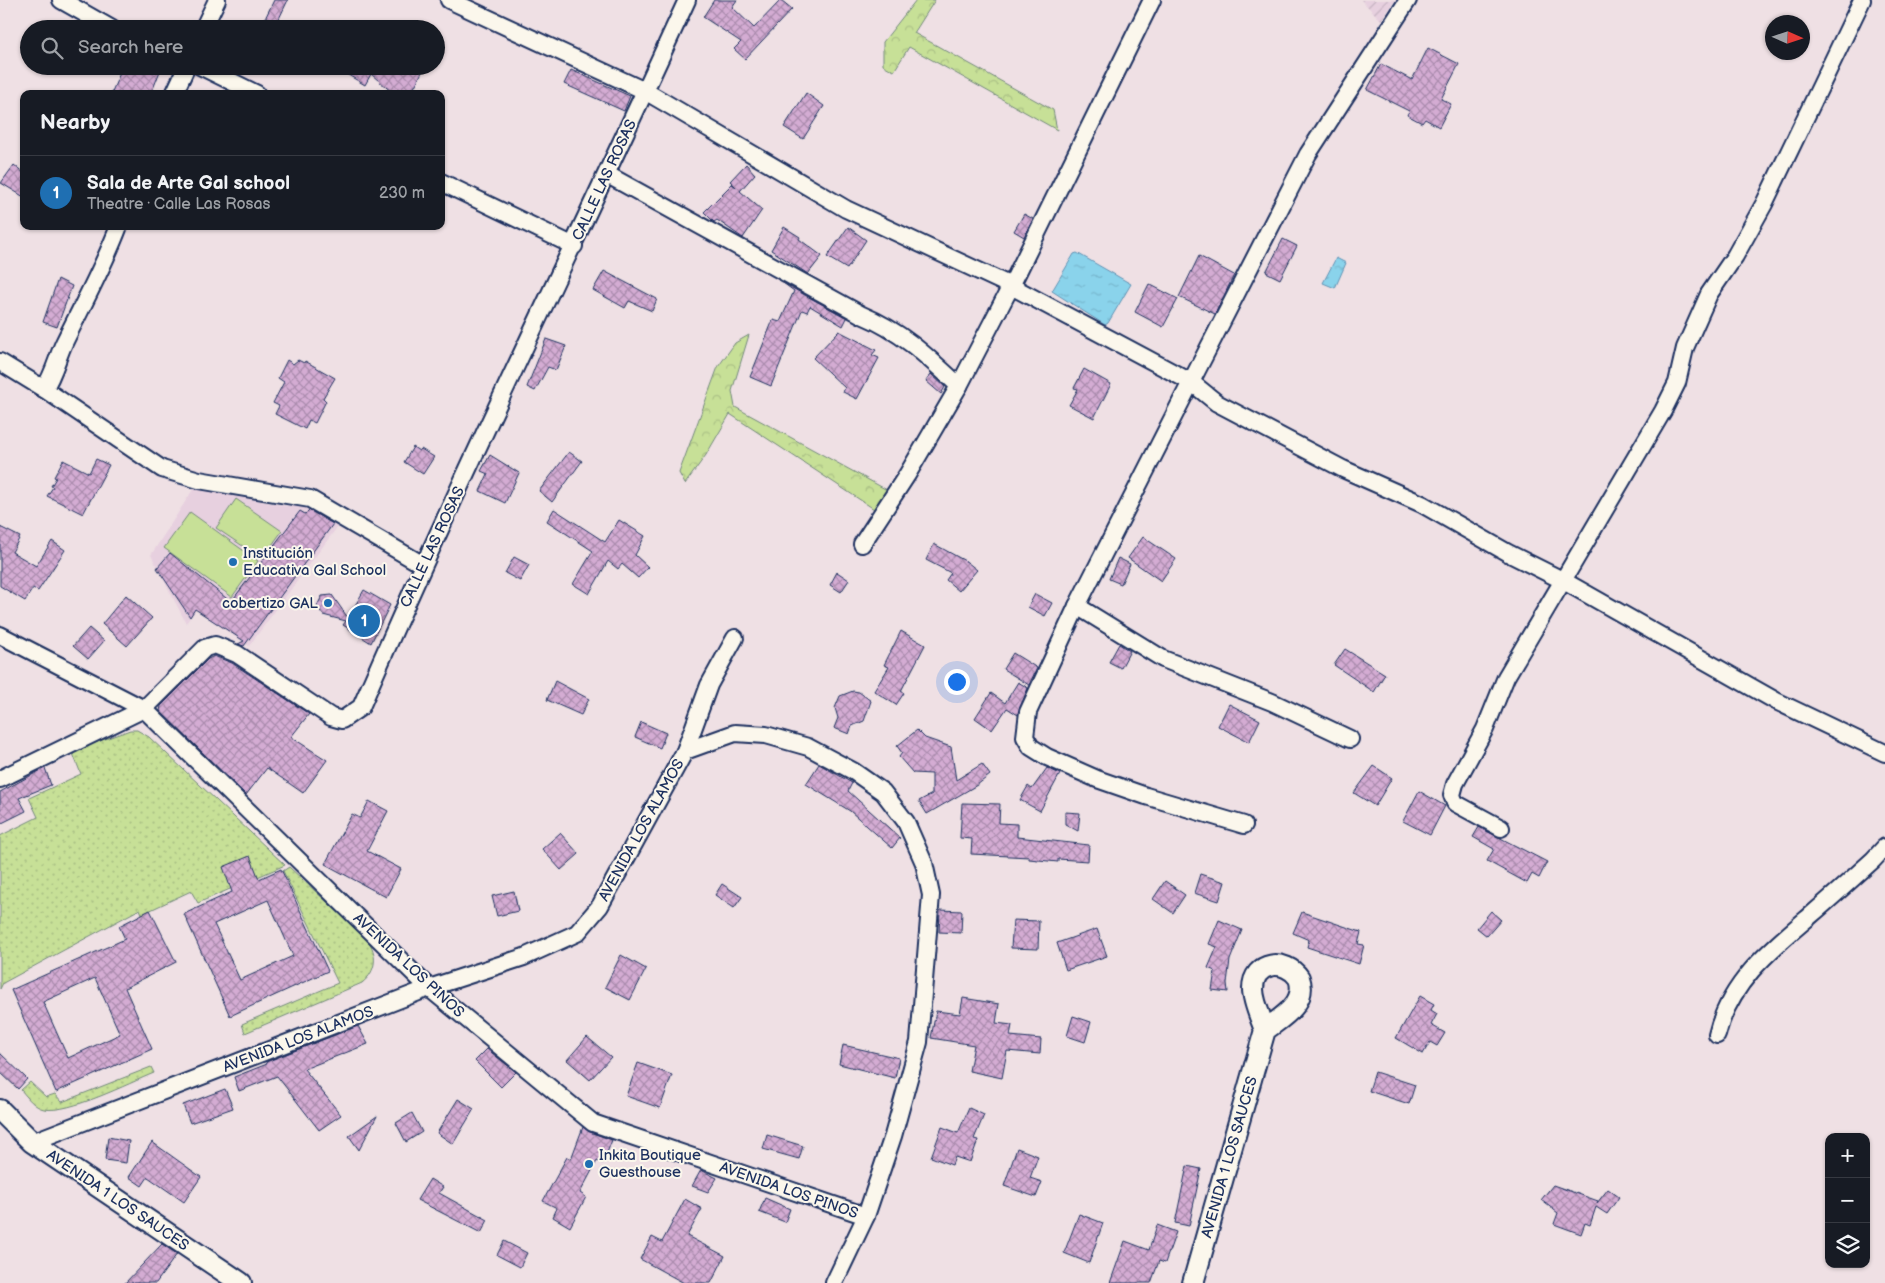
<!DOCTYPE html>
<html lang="en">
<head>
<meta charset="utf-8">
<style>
	:root { --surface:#171b24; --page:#242831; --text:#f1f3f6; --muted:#9ea1a6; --line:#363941; --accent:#1f6fb2 }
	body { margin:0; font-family:"Balsamiq Sans",sans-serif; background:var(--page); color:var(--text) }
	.controls { position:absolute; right:15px; bottom:15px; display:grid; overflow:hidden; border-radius:10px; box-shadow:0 1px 4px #0004 }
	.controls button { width:45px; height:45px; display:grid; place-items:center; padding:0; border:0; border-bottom:1px solid var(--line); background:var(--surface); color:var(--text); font:25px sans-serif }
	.compass { position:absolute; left:1765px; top:15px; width:45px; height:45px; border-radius:50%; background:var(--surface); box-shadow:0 1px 4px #0004; rotate:93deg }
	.you { position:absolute; left:956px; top:681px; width:18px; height:18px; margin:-12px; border:4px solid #fff; border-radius:50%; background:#1a73e8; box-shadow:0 0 0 8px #1a73e833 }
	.badge { display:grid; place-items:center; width:32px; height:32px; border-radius:50%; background:var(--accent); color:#fff; font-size:16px; font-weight:700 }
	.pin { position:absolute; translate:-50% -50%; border:2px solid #fff; box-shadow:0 1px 5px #0006 }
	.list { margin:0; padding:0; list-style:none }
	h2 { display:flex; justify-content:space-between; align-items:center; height:65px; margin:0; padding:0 20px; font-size:21px }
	h2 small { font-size:16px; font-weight:400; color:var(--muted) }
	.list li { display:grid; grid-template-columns:32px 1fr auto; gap:15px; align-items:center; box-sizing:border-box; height:75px; padding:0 20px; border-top:1px solid var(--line) }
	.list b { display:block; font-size:19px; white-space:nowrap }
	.list p { margin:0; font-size:16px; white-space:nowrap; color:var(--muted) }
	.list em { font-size:16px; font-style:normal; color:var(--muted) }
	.icon { flex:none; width:28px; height:28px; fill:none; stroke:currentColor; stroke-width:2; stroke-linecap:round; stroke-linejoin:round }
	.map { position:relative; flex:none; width:1885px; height:1283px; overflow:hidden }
	.search { position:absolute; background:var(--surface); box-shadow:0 1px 4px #0004; left:20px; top:20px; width:425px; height:55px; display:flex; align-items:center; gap:12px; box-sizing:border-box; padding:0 18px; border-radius:28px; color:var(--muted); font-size:19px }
	.panel { position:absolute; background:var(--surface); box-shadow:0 1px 4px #0004; left:20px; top:90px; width:425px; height:140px; border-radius:10px }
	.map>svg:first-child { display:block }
</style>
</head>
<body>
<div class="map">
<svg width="1885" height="1283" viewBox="0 0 1885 1283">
	<defs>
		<pattern id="industrial-furrows" width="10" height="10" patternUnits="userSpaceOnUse" patternTransform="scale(1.25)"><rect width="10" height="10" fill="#e7d0df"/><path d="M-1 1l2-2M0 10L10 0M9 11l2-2" fill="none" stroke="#c6b3c2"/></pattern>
		<pattern id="grass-dots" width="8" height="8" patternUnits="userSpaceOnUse" patternTransform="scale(1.25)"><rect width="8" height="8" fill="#c7e097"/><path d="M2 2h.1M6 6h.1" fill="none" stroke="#aac085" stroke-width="1.8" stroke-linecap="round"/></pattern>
		<pattern id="forest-crowns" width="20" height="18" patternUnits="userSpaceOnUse" patternTransform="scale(1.25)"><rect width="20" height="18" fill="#c7e097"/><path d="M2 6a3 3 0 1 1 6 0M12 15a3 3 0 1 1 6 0" fill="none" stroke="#aac085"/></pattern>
		<pattern id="water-ripples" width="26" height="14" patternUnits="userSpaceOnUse" patternTransform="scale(1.25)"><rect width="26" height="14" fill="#8ad3eb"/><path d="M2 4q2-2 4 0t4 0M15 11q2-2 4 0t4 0" fill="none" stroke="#76b5cc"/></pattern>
		<pattern id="building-cross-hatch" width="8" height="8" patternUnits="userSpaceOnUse" patternTransform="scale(1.25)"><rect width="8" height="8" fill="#d4acd3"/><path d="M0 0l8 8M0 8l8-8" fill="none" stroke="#ab8cae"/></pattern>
	</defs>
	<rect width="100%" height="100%" fill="#efe0e4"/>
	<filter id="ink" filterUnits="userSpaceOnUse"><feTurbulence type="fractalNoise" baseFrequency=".02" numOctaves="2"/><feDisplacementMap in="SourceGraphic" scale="10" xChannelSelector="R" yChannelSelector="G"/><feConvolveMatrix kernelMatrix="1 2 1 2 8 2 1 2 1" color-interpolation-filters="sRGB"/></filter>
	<g filter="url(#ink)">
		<path fill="#e7d0df" d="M194,488L286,506L314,504L341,522L249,646L196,610L186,623L151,555Z"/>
		<path fill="url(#industrial-furrows)" d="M1361,0H1395L1381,20Z"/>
		<g fill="url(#grass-dots)" stroke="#71887a">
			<path d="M130,730H137L149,737L285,865L198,903L191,891L142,914L140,909L3,983L0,989V836L38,817L29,798L81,774L72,751Z"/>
			<path d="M289,867L367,939C378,954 377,971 362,983L245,1033L242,1024L338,983L283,871Z"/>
			<path d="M151,1067L154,1073C129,1083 69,1114 44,1109C34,1107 28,1098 21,1090L30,1082L46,1097L55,1094L62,1102Z"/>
		</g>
		<g fill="url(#forest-crowns)" stroke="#71887a">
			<path d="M916,0H935L914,33L1053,110L1057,130L909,47L894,71L883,65V42Z"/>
			<path d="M749,335L732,391L735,407L887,490L874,509L730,414L706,455L685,484L679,473L718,367L735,343Z"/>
		</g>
		<g fill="#c7e097" stroke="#71887a">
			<path d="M236,499L282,531L262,559L216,528Z"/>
			<path d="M190,512L258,561L232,597L164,548Z"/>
		</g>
		<g fill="url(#water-ripples)" stroke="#5e91b3">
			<path d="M1077,253L1131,284L1108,323L1105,325L1052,291L1074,254Z"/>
			<path d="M1336,258L1346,263L1335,288L1323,283Z"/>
		</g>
		<g fill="url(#building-cross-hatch)" stroke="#1b2f5e" fill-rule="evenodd">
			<path d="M274,0H288L274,29H260Z"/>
			<path d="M714,0H737L732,7L754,28L781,0L792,9L745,59L734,49L741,42L703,17Z"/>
			<path d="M1428,48L1459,64L1441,99L1451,104L1439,127L1425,119L1422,123L1407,115L1409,111L1367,90L1381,64L1412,80Z"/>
			<path d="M123,66H162L151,94H111Z"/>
			<path d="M333,66H425L411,94H394L371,74L365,85Z"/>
			<path d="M571,70L630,96L624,111L564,84Z"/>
			<path d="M806,93L824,106L803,139L784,127Z"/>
			<path d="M746,164L755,174L740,191L762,210L743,238L717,220L714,222L704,212L732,184L737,188L730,181Z"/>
			<path d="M14,165L24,173V197L1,183Z"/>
			<path d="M1024,214L1033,219L1024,237L1014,231Z"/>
			<path d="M784,227L800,237L799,239L822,256L808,274L771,250Z"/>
			<path d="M848,227L866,240L847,269L827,257Z"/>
			<path d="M1283,239L1297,246L1280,279L1266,272Z"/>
			<path d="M1199,256L1234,275L1215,314L1179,297Z"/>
			<path d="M604,271L657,299L652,311L629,301L625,308L593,290Z"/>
			<path d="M58,279L72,286L57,327L43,322Z"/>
			<path d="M783,283L847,318L843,326L810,306L807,312L802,310L771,386L750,377L773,320L780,322L794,291Z"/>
			<path d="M1149,284L1178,299L1163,327L1135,312Z"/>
			<path d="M839,331L876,350L872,355L879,358L857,399L843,392L845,388L813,358Z"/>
			<path d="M546,339L566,346L556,370L548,367L535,391L527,387Z"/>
			<path d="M287,360L293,364L298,360L304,363L305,361L335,378L323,398L326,401L315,423L309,420L305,429L275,414L279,406L273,403L284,382L278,378Z"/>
			<path d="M1084,369L1111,384L1094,418L1069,405L1078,389L1074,388Z"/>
			<path d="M931,374L945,387L941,394L926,381Z"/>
			<path d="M413,447L419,451L421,449L434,457L423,474L404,462Z"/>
			<path d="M569,452L582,461L552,502L539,491Z"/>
			<path d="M490,455L519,473L505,503L480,491L488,474L481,471Z"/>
			<path d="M96,459L109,465L83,514L47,496L53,487L51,486L56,478L54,477L63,460L89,473Z"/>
			<path d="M554,509L605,542L619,520L645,536L635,555L648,567L638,578L622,564L618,569L608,561L589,594L573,584L593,551L547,521Z"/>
			<path d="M309,510L333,524L244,646L238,644L244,641L195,609L190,617L157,568L170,553L231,602L300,511L305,514Z"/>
			<path d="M0,527L20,537L12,552L36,566L52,541L65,550L38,591L33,588L25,601L0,586Z"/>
			<path d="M1143,537L1176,559L1161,581L1128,558Z"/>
			<path d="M934,544L967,562L977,570L959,591L946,580L951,573L926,560Z"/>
			<path d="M514,557L529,565L520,581L505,573Z"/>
			<path d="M1118,558L1130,564L1121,584L1109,579Z"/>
			<path d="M837,572L849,580L841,592L830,585Z"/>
			<path d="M364,590L390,605L371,643L343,625L346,621L323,615L317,606L322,596L332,595L348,618Z"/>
			<path d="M1035,594L1052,603L1045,616L1028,607Z"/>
			<path d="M126,595L152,618L127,646L102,624Z"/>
			<path d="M89,628L104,641L88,659L73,646Z"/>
			<path d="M901,631L925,645L901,691L904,693L896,705L874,691L889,667L884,665Z"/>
			<path d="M1119,644L1130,651L1121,668L1109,662Z"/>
			<path d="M1345,649L1385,674L1374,692L1334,665Z"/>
			<path d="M1013,653L1037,668L1029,685L1003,669Z"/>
			<path d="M214,656L232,663L309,714L291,737L327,760L303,793L267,768L246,795L160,711L161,706L208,659Z"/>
			<path d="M555,681L589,699L581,715L547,700Z"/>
			<path d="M1018,682L1028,688L1018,715L1007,708L992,730L975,718L991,693L1005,703Z"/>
			<path d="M853,691L859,692L871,701L864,721L852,726L849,734L834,728L838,718L835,708L840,696Z"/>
			<path d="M1229,704L1260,720L1249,742L1218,726Z"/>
			<path d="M641,722L666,733L660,748L635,737Z"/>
			<path d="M917,730L925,738L951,747L956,780L982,764L990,775L977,785L927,814L919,801L932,794V774L913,773L899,757L902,753L897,746Z"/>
			<path d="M819,764L852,783L848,791L900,838L892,848L850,811L806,784Z"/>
			<path d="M1374,766L1392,778L1375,806L1354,793Z"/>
			<path d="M45,768L51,785L19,798L26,811L0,824V792Z"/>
			<path d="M1047,768L1060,774L1040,811L1020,800L1028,786L1032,789Z"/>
			<path d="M1419,791L1445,806L1430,835L1403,821Z"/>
			<path d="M369,801L388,811L367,851L401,869L386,897L325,864L352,814L360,818Z"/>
			<path d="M962,803L1000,804L999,823L1017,824V837L1089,845L1088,861L1058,859V862L1029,859V857L971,854L972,839L960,838Z"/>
			<path d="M1065,812L1080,813L1078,831L1065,824Z"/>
			<path d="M1479,827L1547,862L1539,878L1532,874L1527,883L1487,861L1494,849L1473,837Z"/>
			<path d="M560,833L579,854L561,870L542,849Z"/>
			<path d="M250,856L259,879L281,869L328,971L230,1016L184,914L232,892L223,867ZM268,900L293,956L240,980L214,924Z"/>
			<path d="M1200,874L1225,882L1219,901L1194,893Z"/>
			<path d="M1165,881L1185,895L1173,913L1153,899Z"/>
			<path d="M722,884L742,897L734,908L715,895Z"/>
			<path d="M514,891L518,911L497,916L492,896Z"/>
			<path d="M150,910L176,962L125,988L152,1049L56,1092L11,990L125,939L119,926ZM95,978L120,1034L68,1058L43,1002Z"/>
			<path d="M940,910L962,911L961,933L939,932Z"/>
			<path d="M1491,911L1501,920L1487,936L1477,928Z"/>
			<path d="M1302,912L1361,932L1358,944L1364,945L1359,964L1307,947L1309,940L1293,933Z"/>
			<path d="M1013,920L1039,921L1038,949L1011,948Z"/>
			<path d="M1219,920L1242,930L1230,960L1227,983L1228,992L1212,990L1215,971L1208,968L1217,947L1209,944Z"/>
			<path d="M1097,929L1107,956L1066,970L1057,943Z"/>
			<path d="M621,955L646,969L630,1000L605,987Z"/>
			<path d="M1420,996L1434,1004L1431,1010L1437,1014L1431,1025L1445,1033L1437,1046L1430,1042L1423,1054L1396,1038Z"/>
			<path d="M963,998L999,1004L996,1023L1012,1025L1010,1036L1041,1039L1040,1054L1007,1051L1002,1078L969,1071L974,1045L931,1038L936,1011L960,1014Z"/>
			<path d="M1073,1016L1091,1022L1085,1042L1067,1036Z"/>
			<path d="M358,1026L368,1044L304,1069L341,1115L319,1130L277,1076L239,1091L234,1077L267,1064L266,1062Z"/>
			<path d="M587,1037L611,1057L590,1080L567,1060Z"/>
			<path d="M843,1045L899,1058L895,1078L839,1064Z"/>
			<path d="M487,1049L516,1072L501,1087L475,1061Z"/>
			<path d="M0,1053L27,1079L18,1089L0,1072Z"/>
			<path d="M638,1063L672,1075L660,1108L626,1096Z"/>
			<path d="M1375,1072L1415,1085L1409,1104L1369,1091Z"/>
			<path d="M225,1089L233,1108L190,1123L183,1105Z"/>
			<path d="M458,1099L474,1109L453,1144L437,1133Z"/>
			<path d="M969,1108L984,1115L974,1139L978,1140L970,1162L955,1157L952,1165L931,1157L942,1127L958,1133Z"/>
			<path d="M412,1113L422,1132L406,1142L396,1123Z"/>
			<path d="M377,1116L359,1150L349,1136Z"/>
			<path d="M583,1127L590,1132L612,1140L603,1163L597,1161L580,1193L586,1197L570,1227L553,1217L557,1208L543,1201L567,1157L571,1159Z"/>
			<path d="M767,1135L803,1146L799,1159L763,1149Z"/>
			<path d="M108,1137L129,1141L126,1163L105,1160Z"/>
			<path d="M152,1142L201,1177L184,1202L148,1177L142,1186L129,1177Z"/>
			<path d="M1017,1148L1038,1156L1030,1178L1042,1182L1036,1197L1004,1186Z"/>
			<path d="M1187,1166L1201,1169L1189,1226L1175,1223Z"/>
			<path d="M701,1170L717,1178L708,1192L692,1186Z"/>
			<path d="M430,1179L443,1187L439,1193L488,1220L481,1233L417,1200Z"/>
			<path d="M1553,1185L1598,1201L1597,1203L1608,1189L1619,1197L1607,1214L1596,1207L1590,1225L1585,1223L1581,1234L1554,1224L1558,1213L1541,1200Z"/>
			<path d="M765,1198L790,1209L785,1222L759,1212Z"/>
			<path d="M685,1199L702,1209L687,1236L725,1256L711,1283H684L640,1259L652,1237L662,1242Z"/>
			<path d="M1079,1214L1103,1223L1089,1263L1064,1253Z"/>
			<path d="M1157,1225L1176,1232L1165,1263L1159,1261L1151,1283H1110L1125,1241L1149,1250Z"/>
			<path d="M504,1241L527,1253L520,1267L497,1255Z"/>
			<path d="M162,1244L177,1254L156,1283H125Z"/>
		</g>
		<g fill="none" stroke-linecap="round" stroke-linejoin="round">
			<defs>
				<g id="minor">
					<path d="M61,0L112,29"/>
					<path d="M449,0L645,91L846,209L1011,286L1152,0"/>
					<path d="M203,29L217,0"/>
					<path d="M200,66L257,94"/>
					<path d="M174,94L187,66"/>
					<path d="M608,175L862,315C901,331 928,357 959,386L1011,286L1191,382L1308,154L1408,0"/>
					<path d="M441,182L574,246"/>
					<path d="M0,362L44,389C54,374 57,358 64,343C83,304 104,266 119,226"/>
					<path d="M44,389L162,469L199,480L310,499L423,565"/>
					<path d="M862,544L907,475L959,386"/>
					<path d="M1077,606L1163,659L1272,702L1350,739"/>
					<path d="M0,635L144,709L429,988L593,1123L866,1216"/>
					<path d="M685,751L709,685L735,638"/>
					<path d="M0,779L144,709L205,648L215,645L237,654L331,717L342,720L361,707C464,469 579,236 687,0"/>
					<path d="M1244,825L1146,796L1097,779L1047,757L1031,747L1025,737L1028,712L1077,606L1191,382L1217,403L1343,469L1422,504L1508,553L1562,580L1776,701L1885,753"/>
					<path d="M1501,828L1455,803L1452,795L1455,784L1485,729L1506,677L1663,411L1677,383L1685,348L1709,294L1735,256L1764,204L1862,0"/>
					<path d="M1717,1035C1729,983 1771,949 1810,916C1831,898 1852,879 1873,860L1885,847"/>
					<path d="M32,1142L429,988L524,957L577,933L600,906L685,751L735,733L766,735L808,747L853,771L883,792L906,822L924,863L931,895L919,1042L893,1136L866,1216L834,1283"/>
				</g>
				<g id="tertiary">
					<path d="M0,1110L32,1142L241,1283"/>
					<path d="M1193,1283L1265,1030C1261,1018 1253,1002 1253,989C1253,961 1286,958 1299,978C1308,1003 1282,1017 1265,1030"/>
				</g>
			</defs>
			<use href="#minor" stroke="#1b2f5e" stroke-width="20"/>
			<use href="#tertiary" stroke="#1b2f5e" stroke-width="24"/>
			<use href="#minor" stroke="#fbf7ec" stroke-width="16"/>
			<use href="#tertiary" stroke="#fbf7ec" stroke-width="20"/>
		</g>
	</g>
	<g fill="#1f6fb2" stroke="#fbf7ec" stroke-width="2">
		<circle cx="233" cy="562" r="5"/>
		<circle cx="328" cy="603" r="5"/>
		<circle cx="589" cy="1164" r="5"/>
	</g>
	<g text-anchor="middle" stroke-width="4" stroke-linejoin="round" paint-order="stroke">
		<g font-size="15" fill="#1b2f5e" stroke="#fbf7ec">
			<text transform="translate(604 180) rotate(-65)" y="5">CALLE LAS ROSAS</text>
			<text transform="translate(432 547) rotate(-65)" y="5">CALLE LAS ROSAS</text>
			<text transform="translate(641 830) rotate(-61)" y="5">AVENIDA LOS ALAMOS</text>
			<text transform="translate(409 965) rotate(43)" y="5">AVENIDA LOS PINOS</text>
			<text transform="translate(298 1039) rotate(-21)" y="5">AVENIDA LOS ALAMOS</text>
			<text transform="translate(1229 1157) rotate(-74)" y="5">AVENIDA 1 LOS SAUCES</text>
			<text transform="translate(789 1190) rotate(19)" y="5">AVENIDA LOS PINOS</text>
			<text transform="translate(118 1200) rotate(34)" y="5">AVENIDA 1 LOS SAUCES</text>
		</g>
		<g font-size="15" fill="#1b2f5e" stroke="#fbf7ec" text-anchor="start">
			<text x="243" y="558">Institución<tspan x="243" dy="17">Educativa Gal School</tspan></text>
			<text x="318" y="608" text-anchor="end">cobertizo GAL</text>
			<text x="599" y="1160">Inkita Boutique<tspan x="599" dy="17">Guesthouse</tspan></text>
		</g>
	</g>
</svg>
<div class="controls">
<button>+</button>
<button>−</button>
<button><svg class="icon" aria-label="layers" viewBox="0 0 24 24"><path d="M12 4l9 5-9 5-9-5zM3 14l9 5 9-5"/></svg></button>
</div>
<svg class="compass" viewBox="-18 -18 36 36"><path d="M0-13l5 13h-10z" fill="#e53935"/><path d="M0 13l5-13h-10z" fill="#9ea1a6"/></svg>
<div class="you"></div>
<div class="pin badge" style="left:364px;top:621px">1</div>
<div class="search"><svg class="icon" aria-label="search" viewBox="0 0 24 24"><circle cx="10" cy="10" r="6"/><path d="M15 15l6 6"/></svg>Search here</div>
<section class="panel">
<h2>Nearby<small></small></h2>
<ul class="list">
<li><span class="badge">1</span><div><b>Sala de Arte Gal school</b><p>Theatre · Calle Las Rosas</p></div><em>230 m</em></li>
</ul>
</section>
</div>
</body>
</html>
